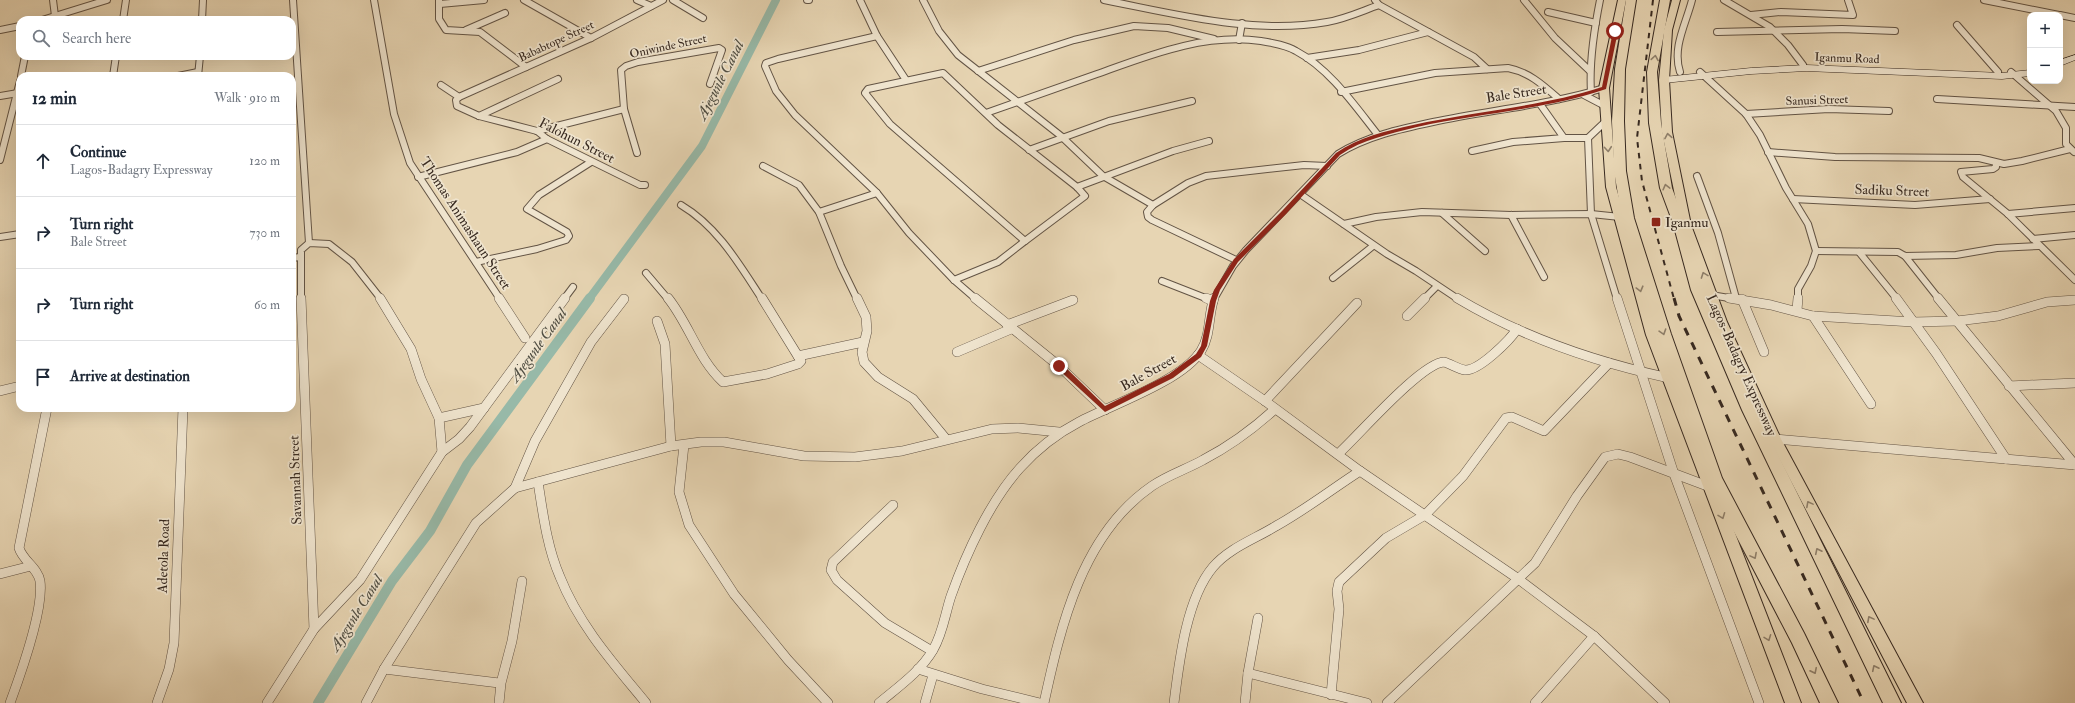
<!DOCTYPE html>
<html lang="en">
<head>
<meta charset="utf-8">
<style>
	:root { --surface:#fff; --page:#f2f2f3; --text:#1f2937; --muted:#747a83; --line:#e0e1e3 }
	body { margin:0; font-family:"IM FELL Double Pica",serif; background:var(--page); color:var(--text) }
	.controls { position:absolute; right:12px; top:12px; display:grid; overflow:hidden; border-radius:8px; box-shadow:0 4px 16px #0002 }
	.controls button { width:36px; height:36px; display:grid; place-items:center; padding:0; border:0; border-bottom:1px solid var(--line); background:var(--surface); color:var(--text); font:20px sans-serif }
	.stop { position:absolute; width:12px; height:12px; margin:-9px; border:3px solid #8f2418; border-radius:50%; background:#fff }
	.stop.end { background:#8f2418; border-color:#fff; box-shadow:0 1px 4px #0008 }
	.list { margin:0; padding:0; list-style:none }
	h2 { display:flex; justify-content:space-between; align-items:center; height:52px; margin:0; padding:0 16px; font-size:17px }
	h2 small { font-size:13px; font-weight:400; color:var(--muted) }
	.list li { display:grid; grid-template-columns:26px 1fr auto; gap:12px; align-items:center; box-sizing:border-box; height:72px; padding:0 16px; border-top:1px solid var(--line) }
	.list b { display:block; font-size:15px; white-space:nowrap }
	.list p { margin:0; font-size:13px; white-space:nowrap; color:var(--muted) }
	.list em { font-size:13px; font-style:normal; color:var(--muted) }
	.icon { flex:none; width:22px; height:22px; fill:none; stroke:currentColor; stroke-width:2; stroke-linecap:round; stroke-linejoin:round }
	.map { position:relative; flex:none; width:2075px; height:703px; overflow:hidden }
	.search { position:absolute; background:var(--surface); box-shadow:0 4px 16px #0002; left:16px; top:16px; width:280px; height:44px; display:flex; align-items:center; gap:10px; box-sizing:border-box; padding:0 14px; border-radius:12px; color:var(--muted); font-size:15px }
	.panel { position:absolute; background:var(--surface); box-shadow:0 4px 16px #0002; left:16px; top:72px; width:280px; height:340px; border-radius:12px }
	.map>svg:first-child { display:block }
</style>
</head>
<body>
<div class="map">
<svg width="2075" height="703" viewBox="0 0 2075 703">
	<rect width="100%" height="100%" fill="#e7d5b3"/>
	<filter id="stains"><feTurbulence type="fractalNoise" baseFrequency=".005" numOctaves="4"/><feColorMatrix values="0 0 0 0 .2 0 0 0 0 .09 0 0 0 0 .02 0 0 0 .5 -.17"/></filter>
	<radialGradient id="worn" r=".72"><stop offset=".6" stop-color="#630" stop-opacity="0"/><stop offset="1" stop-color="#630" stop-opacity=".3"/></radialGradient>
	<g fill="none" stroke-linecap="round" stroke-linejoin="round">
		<path stroke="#97b9a8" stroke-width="8" d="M589,299L702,146L776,0"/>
		<path stroke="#97b9a8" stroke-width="10" d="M318,703L392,581L430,531L467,465L590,298"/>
		<defs>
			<g id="street-far1">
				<path d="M53,0L55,16"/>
				<path d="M293,0L309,243"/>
				<path d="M374,0L394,114L410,163L500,299"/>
				<path d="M439,0V19L446,30L480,32L526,67"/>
				<path d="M524,0L591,38"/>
				<path d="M637,0L651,6"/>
				<path d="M673,0L703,18"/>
				<path d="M807,0H809"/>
				<path d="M860,0L877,36L906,80"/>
				<path d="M923,0L939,31L958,55L1061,136L1103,176L1153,205"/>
				<path d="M1104,0C1176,14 1254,35 1327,22C1345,19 1362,11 1379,5"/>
				<path d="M1375,0L1379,5L1474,57L1487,69"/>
				<path d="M1524,0L1555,38L1590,71"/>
				<path d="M1724,0L1770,27L1788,45L1803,65"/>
				<path d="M1984,0L2059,15"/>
				<path d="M440,4L484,0"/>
				<path d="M1548,12L1596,23"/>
				<path d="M1751,15L1781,12L1853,15L1848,0"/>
				<path d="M2060,15L2075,18"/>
				<path d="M42,20L107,0"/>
				<path d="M123,20L126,0"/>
				<path d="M202,20L203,0"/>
				<path d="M1957,25L1998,72"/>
				<path d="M0,30L20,26"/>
				<path d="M466,30L505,13"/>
				<path d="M1717,32L1842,29L1895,31"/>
				<path d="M877,36L778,59L766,63L765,66L776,91L795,115L877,193L909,233L954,280L976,299"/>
				<path d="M1239,40L1242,23"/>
				<path d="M1307,58L1359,50L1428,32"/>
				<path d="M978,71L1074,40L1134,26L1168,28L1214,39"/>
				<path d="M1680,72C1672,47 1686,24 1692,0"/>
				<path d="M1700,72L1746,114L1760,135L1786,188L1808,224L1816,251L1811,266L1798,289V299"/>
				<path d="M2011,72L2056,111L2066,128V144L2074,152"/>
				<path d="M943,73L998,125L1077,187L1085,196L1025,241L890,124L865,93L868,89Z"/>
				<path d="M21,76L25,56"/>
				<path d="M113,76L116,56"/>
				<path d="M178,76L198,72"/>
				<path d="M198,76L200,56"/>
				<path d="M441,85L459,97"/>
				<path d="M1341,92L1435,73L1508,68C1529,72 1543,85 1559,99"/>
				<path d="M1591,92C1589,61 1594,30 1600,0"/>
				<path d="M1584,95L1605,106"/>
				<path d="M0,96L18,93"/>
				<path d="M1937,99L2075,107"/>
				<path d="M986,113C1023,100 1060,87 1097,74C1150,55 1204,33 1261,41C1273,43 1286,45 1296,51C1330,69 1355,106 1378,135"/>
				<path d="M1746,114L1829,109L1889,111"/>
				<path d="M479,116L558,79"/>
				<path d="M1606,121L1588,138L1591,214L1617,299"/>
				<path d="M537,131L624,109"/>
				<path d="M1564,138H1588"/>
				<path d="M1029,150L1109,121L1192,101"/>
				<path d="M1472,151L1513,142L1564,138L1540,104"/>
				<path d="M1768,152L1835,157L1979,158L2004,164L2022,161L2070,149"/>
				<path d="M637,153L624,109L621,70L626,66L638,62L719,48L722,50L710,84"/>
				<path d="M0,160L20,81"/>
				<path d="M1996,163V167L1993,169L1961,172L1963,177L2008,214L2075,280"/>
				<path d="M763,166L799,185L819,212L841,266L857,299"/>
				<path d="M1697,176L1718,233L1736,298"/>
				<path d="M418,177L517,152L547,139"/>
				<path d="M645,185H640L547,139L537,131L479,116L457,106L456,100L459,97L591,38L663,0"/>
				<path d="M1077,187L1173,151L1209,141"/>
				<path d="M1300,194L1387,254L1416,271L1458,299"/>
				<path d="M1793,199L1915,205L1990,199"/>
				<path d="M681,205C718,227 739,264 762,299"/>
				<path d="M819,212L877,193"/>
				<path d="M1442,213L1485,251"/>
				<path d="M2008,214L2075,208"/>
				<path d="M1511,215L1544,277"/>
				<path d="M1344,224L1376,217L1422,212L1511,215L1591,214L1620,217"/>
				<path d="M0,237L20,234"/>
				<path d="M2033,239L2075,235"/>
				<path d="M1816,251L1898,252L1905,256L1956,255L1997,248L2039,246"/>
				<path d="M1859,252L1897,299"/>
				<path d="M1905,256L1939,299"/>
				<path d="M292,258L300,257"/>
				<path d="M1236,260L1152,220L1148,217L1147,212L1153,205L1188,183L1206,176L1304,165L1327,166"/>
				<path d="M476,262L537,249L566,240L569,236L567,232L527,209L539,195L591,162"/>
				<path d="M646,273L668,299"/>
				<path d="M1333,278L1373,246"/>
				<path d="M954,280L998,262L1025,241"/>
				<path d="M1162,281L1208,299"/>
				<path d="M1711,295L1735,299"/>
				<path d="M301,299V250L309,243L329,244L352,262L381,299"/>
				<path d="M564,299L573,287"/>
				<path d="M1214,299L1233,266L1246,250L1338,154C1367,136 1400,129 1433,122C1490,110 1548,105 1604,88"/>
				<path d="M1424,299L1437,286"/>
			</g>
			<g id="street">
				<path d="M301,298L314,629"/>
				<path d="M380,298L411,349L421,379L439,418L442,452"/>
				<path d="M499,298L525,338"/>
				<path d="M668,298C689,324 698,359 723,382L767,374L798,364L801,361L762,298"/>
				<path d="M857,298L866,317L867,331L862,352L864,362L878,377L913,399L946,439"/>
				<path d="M975,298L1059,366L1105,410"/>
				<path d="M1206,298L1213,301"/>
				<path d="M1457,298C1522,337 1595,362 1669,378"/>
				<path d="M1617,298L1674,474L1759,703"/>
				<path d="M1729,298L1771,305L1813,316L1913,322L1957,321L1998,316L2047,302L2075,300"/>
				<path d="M1896,298L1936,353L2006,459"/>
				<path d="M1938,298L2075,465"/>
				<path d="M1742,299L1764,352"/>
				<path d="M1797,310L1798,298"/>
				<path d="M1407,316L1425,298"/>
				<path d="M1813,316L1871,404"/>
				<path d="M657,321L665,344L671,446"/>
				<path d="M1007,325L1073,300"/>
				<path d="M957,352L1011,329"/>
				<path d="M1198,355L1265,401L1360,471L1517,578L1594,636L1665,703"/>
				<path d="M798,356L863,342"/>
				<path d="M2009,386L2075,383"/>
				<path d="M0,391L20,386"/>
				<path d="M1265,401L1357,303"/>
				<path d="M439,418L484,408"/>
				<path d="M1775,439L2075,465"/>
				<path d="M684,445L679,492L689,525L734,594L788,660L828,703"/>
				<path d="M1338,454C1358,436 1421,363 1444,362C1451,364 1458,369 1465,370C1479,371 1510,340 1517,329"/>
				<path d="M538,482C543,514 547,547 560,577C579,625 614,664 646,703"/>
				<path d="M515,488L535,441L591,342L624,299"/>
				<path d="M893,505L833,562L831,570L837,580L885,623L932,651"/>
				<path d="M0,574L31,566"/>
				<path d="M384,669L499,683"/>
				<path d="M918,669L982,689L1040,703"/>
				<path d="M1248,673L1367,703"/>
				<path d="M1331,695L1339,609L1337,591L1339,582L1386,538L1425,515L1463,476L1506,418L1512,417L1544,431L1609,363"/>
				<path d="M10,703C20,676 44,609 40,581C38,568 23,561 19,548L47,408"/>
				<path d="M157,703L169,669L174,643L183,408"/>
				<path d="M267,703L314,629L360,580L442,452L459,439L470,427L565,298"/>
				<path d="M366,703L384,669L476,523L515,488L671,446L701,442H724L804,456L855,457L902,451L992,429L1018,428L1059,432"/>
				<path d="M499,703L501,683L512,641L522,581"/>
				<path d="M879,703C898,687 920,672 933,650C943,633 945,614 951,596C966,554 990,501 1020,468C1037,449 1056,434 1079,422C1111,405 1182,381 1201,351C1211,335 1208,315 1214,298"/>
				<path d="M925,703L933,675"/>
				<path d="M1044,703C1061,625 1082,534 1152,486C1168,475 1187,469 1203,460C1230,446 1253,429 1275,409"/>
				<path d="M1174,703C1179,663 1186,599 1213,567C1229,548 1255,539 1276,526C1305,510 1332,489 1360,471"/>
				<path d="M1245,703L1248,673L1258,618"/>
				<path d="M1387,703L1535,563L1577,496L1605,457L1618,454L1630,457L1710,487"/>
				<path d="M1535,703L1594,636"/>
			</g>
			<g id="secondary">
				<path d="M2075,55V60L2060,66V60Z"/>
				<path d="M1806,65L2002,73L2030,70V76L2002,79L1806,71L1751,74L1664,83L1660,80L1664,77L1751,68Z"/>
			</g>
			<g id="primary">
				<path d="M1618,0H1626L1609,88L1616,187L1658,335L1801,703H1785L1646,335L1606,187L1599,88Z"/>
				<path d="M1672,0H1680L1672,30L1669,80L1672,132L1691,225L1727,322L1781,439L1923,703H1907L1769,439L1715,322L1681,225L1662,132L1659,80L1664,30Z"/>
			</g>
			<g id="highway">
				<path d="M1626,0H1636L1625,69L1624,121L1626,171L1634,218L1671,334L1722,478L1804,633L1838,703H1820L1792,643L1706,478L1657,334L1622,218L1614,171L1612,121L1615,69Z"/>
				<path d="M1660,0H1670L1657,72L1661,123L1672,188L1685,223L1705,290L1756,410L1901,703H1883L1742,410L1691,290L1673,223L1660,188L1649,123L1647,72Z"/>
			</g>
		</defs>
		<use href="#street-far1" stroke="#635445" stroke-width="8"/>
		<use href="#street" stroke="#635445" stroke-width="10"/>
		<use href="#secondary" stroke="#372920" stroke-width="1"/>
		<use href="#primary" stroke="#372920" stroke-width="2"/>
		<use href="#highway" stroke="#372920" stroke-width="2"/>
		<use href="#street-far1" stroke="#efe4ce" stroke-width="6"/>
		<use href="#street" stroke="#efe4ce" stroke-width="9"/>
		<use href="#secondary" fill="#efe4ce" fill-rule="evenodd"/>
		<use href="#primary" fill="#e7d5b3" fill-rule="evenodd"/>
		<use href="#highway" fill="#e7d5b3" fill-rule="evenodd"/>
		<path stroke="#372920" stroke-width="2" stroke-dasharray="5.5 5.5" stroke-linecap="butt" d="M1653,0L1637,138L1642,181L1674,299"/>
		<path stroke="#372920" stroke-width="3" stroke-dasharray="8 8" stroke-linecap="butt" d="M1674,298L1679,316L1864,703"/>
	</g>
	<defs><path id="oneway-chevron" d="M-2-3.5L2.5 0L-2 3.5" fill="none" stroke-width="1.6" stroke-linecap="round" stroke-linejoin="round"/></defs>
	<g stroke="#8f7f6a">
		<use href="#oneway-chevron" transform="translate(1655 58) rotate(-81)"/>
		<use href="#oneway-chevron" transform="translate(1668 136) rotate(-100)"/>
		<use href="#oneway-chevron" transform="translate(1608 149) rotate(85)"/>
		<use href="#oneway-chevron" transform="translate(1666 187) rotate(-104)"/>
		<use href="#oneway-chevron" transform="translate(1704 275) rotate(-110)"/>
		<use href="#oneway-chevron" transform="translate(1640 289) rotate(75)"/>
		<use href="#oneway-chevron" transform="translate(1663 332) rotate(72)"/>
		<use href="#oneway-chevron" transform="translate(1809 504) rotate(-118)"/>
		<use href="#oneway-chevron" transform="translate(1722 516) rotate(69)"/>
		<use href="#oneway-chevron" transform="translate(1818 551) rotate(-116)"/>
		<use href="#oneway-chevron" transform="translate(1754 556) rotate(62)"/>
		<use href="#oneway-chevron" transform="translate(1870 619) rotate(-118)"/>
		<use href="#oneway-chevron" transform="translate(1768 638) rotate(69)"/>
		<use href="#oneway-chevron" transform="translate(1875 668) rotate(-116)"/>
		<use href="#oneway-chevron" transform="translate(1814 671) rotate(64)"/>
	</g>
	<path fill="#8f2418" d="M1615,30L1618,31L1606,89C1545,110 1479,113 1417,127C1390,134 1363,139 1340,155L1286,214L1238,262L1220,290L1216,301L1207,346L1201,357L1173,378L1105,412L1057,368V364H1062L1105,406L1169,374L1196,354L1201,346L1210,301L1214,290L1234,259L1282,211L1336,153C1359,137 1386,131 1413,125C1475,111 1541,107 1602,87L1613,31Z"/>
	<rect fill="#8f2418" stroke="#efe4ce" stroke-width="1.5" x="1651" y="217" width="10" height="10" rx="2"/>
	<g text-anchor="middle" stroke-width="3.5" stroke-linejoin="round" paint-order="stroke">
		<g font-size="12" fill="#372920" stroke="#efe4ce">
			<text transform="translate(556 41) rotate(-25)" y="4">Bababtope Street</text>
			<text transform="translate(668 46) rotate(-12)" y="4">Oniwinde Street</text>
			<text transform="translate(1847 58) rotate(2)" y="4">Iganmu Road</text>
			<text transform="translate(1817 100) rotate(-2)" y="4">Sanusi Street</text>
		</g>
		<g font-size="14" fill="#372920" stroke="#efe4ce">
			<text transform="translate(1516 93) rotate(-9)" y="5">Bale Street</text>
			<text transform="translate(577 140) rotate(27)" y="5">Falohun Street</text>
			<text transform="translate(1892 190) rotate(2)" y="5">Sadiku Street</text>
			<text transform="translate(466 223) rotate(57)" y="5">Thomas Animashaun Street</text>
			<text transform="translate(1742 365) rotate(66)" y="5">Lagos-Badagry Expressway</text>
			<text transform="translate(1148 372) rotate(-29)" y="5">Bale Street</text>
			<text transform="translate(295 480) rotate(-92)" y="5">Savannah Street</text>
			<text transform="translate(163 556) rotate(-88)" y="5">Adetola Road</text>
		</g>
		<g font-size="14" fill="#372920" stroke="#efe4ce" text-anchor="start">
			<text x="1665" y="227">Iganmu</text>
		</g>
		<g font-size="15" font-style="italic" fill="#4f4d42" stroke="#efe4ce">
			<text transform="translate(720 80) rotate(-63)" y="5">Ajegunle Canal</text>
			<text transform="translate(538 345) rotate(-54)" y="5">Ajegunle Canal</text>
			<text transform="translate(356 613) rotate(-58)" y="5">Ajegunle Canal</text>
		</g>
	</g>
	<rect width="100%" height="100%" filter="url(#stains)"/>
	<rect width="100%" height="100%" fill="url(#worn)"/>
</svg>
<div class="controls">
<button>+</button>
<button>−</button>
</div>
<div class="stop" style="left:1615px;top:31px"></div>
<div class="stop end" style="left:1059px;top:366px"></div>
<div class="search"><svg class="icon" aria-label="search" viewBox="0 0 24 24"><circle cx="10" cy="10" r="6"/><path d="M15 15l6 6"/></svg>Search here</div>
<section class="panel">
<h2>12 min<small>Walk · 910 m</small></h2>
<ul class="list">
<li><svg class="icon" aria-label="ahead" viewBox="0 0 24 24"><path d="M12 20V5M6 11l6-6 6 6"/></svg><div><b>Continue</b><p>Lagos-Badagry Expressway</p></div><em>120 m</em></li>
<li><svg class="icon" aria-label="right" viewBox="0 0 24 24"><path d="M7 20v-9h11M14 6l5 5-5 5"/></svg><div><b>Turn right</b><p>Bale Street</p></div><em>730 m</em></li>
<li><svg class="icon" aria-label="right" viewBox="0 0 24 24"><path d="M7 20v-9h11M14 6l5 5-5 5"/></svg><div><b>Turn right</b></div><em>60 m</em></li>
<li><svg class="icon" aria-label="arrive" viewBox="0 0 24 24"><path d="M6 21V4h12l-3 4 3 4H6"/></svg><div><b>Arrive at destination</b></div></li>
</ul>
</section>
</div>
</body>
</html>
